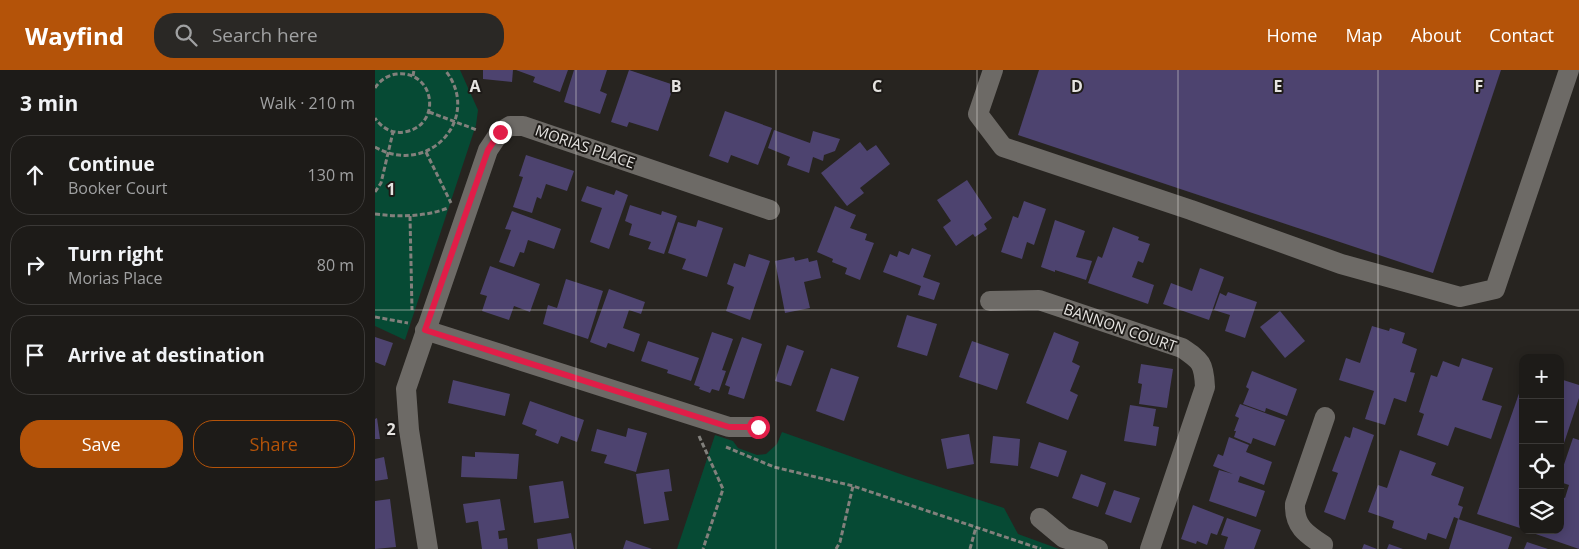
<!DOCTYPE html>
<html lang="en">
<head>
<meta charset="utf-8">
<style>
	:root { --surface:#1d1b18; --page:#2a2825; --text:#f1f3f6; --muted:#a0a1a2; --line:#3b3937; --accent:#b45309 }
	body { margin:0; font-family:"Open Sans",sans-serif; background:var(--page); color:var(--text) }
	.controls { position:absolute; right:15px; bottom:15px; display:grid; overflow:hidden; border-radius:10px; box-shadow:0 2px 12px #0003 }
	.controls button { width:45px; height:45px; display:grid; place-items:center; padding:0; border:0; border-bottom:1px solid var(--line); background:var(--surface); color:var(--text); font:25px sans-serif }
	.stop { position:absolute; width:15px; height:15px; margin:-11px; border:4px solid #e11d48; border-radius:50%; background:#fff }
	.stop.end { background:#e11d48; border-color:#fff; box-shadow:0 1px 5px #0008 }
	.list { margin:0; padding:0; list-style:none }
	h2 { display:flex; justify-content:space-between; align-items:center; height:65px; margin:0; padding:0 20px; font-size:21px }
	h2 small { font-size:16px; font-weight:400; color:var(--muted) }
	.list li { display:grid; grid-template-columns:32px 1fr auto; gap:15px; align-items:center; box-sizing:border-box; height:80px; margin:0 10px 10px; padding:0 10px; border:1px solid var(--line); border-radius:20px }
	.list b { display:block; font-size:19px; white-space:nowrap }
	.list p { margin:0; font-size:16px; white-space:nowrap; color:var(--muted) }
	.list em { font-size:16px; font-style:normal; color:var(--muted) }
	.actions { display:flex; gap:10px; padding:15px 20px }
	.actions a { flex:1; padding:11px 0; border:1px solid var(--accent); border-radius:20px; text-align:center; font-size:18px; color:var(--accent) }
	.actions .main { background:var(--accent); color:#fff }
	.icon { flex:none; width:28px; height:28px; fill:none; stroke:currentColor; stroke-width:2; stroke-linecap:round; stroke-linejoin:round }
	.map { position:relative; flex:none; width:1204px; height:479px; overflow:hidden }
	header { display:flex; align-items:center; gap:30px; box-sizing:border-box; height:70px; padding:0 25px; background:var(--accent); color:#fff }
	header strong { font-size:24px }
	nav { display:flex; gap:28px; margin-inline-start:auto; font-size:18px }
	.search { width:350px; height:45px; background:var(--page); display:flex; align-items:center; gap:12px; box-sizing:border-box; padding:0 18px; border-radius:20px; color:var(--muted); font-size:19px }
	main { display:flex }
	aside { flex:1; background:var(--surface) }
	.map>svg:first-child { display:block }
</style>
</head>
<body>
<header>
<strong>Wayfind</strong>
<div class="search"><svg class="icon" aria-label="search" viewBox="0 0 24 24"><circle cx="10" cy="10" r="6"/><path d="M15 15l6 6"/></svg>Search here</div>
<nav><a>Home</a><a>Map</a><a>About</a><a>Contact</a></nav>
</header>
<main>
<aside>
<h2>3 min<small>Walk · 210 m</small></h2>
<ul class="list">
<li><svg class="icon" aria-label="ahead" viewBox="0 0 24 24"><path d="M12 20V5M6 11l6-6 6 6"/></svg><div><b>Continue</b><p>Booker Court</p></div><em>130 m</em></li>
<li><svg class="icon" aria-label="right" viewBox="0 0 24 24"><path d="M7 20v-9h11M14 6l5 5-5 5"/></svg><div><b>Turn right</b><p>Morias Place</p></div><em>80 m</em></li>
<li><svg class="icon" aria-label="arrive" viewBox="0 0 24 24"><path d="M6 21V4h12l-3 4 3 4H6"/></svg><div><b>Arrive at destination</b></div></li>
</ul>
<div class="actions"><a class="main">Save</a><a>Share</a></div>
</aside>
<div class="map">
<svg width="1204" height="479" viewBox="0 0 1204 479">
	<rect width="100%" height="100%" fill="#272420"/>
	<g fill="#064a34">
		<path d="M0,0H85L103,40L101,55L30,270L0,256Z"/>
		<path d="M407,362L531,406L629,438L643,464L684,479H302L340,365L358,371L363,378L382,385L391,384L402,374Z"/>
	</g>
	<g fill="#4d436f">
		<path d="M108,0H138L137,12L108,9Z"/>
		<path d="M141,0H193L185,22L158,12L160,7Z"/>
		<path d="M199,0H232L225,21L232,24L225,44L189,32Z"/>
		<path d="M254,0L299,15L283,61L254,52L252,57L236,52Z"/>
		<path d="M664,0H1126L1058,203L643,65Z"/>
		<path d="M350,41L397,58L383,95L356,85L353,93L334,86Z"/>
		<path d="M399,60L435,73L438,61L465,69L460,81L449,85L448,91L438,87L434,103L412,95L415,87L393,78Z"/>
		<path d="M485,72L492,81L501,75L515,94L485,118L489,123L472,136L446,103Z"/>
		<path d="M151,85L199,101L192,121L171,114L166,129L162,127L157,143L138,137L148,107L144,106Z"/>
		<path d="M592,110L617,148L609,154L612,159L600,167L598,164L581,176L568,157L576,151L562,130Z"/>
		<path d="M212,116L239,125L241,120L253,125L234,179L215,172L227,138L206,131Z"/>
		<path d="M649,131L671,139L659,175L652,172L647,189L626,182L638,146L643,148Z"/>
		<path d="M255,135L286,145L287,141L302,146L289,184L273,179L276,172L254,165L257,154L250,151Z"/>
		<path d="M460,136L481,145L475,158L492,164L490,170L499,173L485,210L470,204L472,198L457,192L458,189L442,182Z"/>
		<path d="M137,141L186,159L179,179L153,170L149,183L145,182L139,197L124,192L136,160L130,159Z"/>
		<path d="M323,150L348,158L332,207L307,199L311,189L293,183L303,152L321,157Z"/>
		<path d="M680,150L710,161L701,187L717,191L711,210L680,200V202L666,197Z"/>
		<path d="M738,157L764,167L763,170L775,174L768,193L763,191L757,207L779,215L773,234L713,213L723,186L727,188Z"/>
		<path d="M537,178L556,185L548,207L565,213L559,230L543,225L546,216L508,202L515,184L522,187L524,181L534,185Z"/>
		<path d="M374,184L395,191L375,250L351,241L359,217L352,214L359,193L370,197Z"/>
		<path d="M419,187L420,191L433,188L434,192L442,190L446,208L429,212L435,238L410,243L400,191Z"/>
		<path d="M115,196L165,214L155,242L139,236L134,250L107,241L112,226L105,224Z"/>
		<path d="M825,198L849,207L834,250L788,234L796,213L817,221Z"/>
		<path d="M191,209L228,221L213,269L168,254L173,235L182,238Z"/>
		<path d="M234,219L270,232L266,244L254,240L248,258L265,264L259,282L233,273L231,278L215,272Z"/>
		<path d="M853,222L882,232L870,268L850,261L855,245L839,240L845,223L851,226Z"/>
		<path d="M905,241L930,271L910,288L885,257Z"/>
		<path d="M532,245L562,254L552,286L522,277Z"/>
		<path d="M997,256L1014,261L1015,258L1030,263L1027,273L1042,279L1035,302L1040,303L1031,332L1019,328L1010,355L990,349L999,321L964,310L971,288L985,293Z"/>
		<path d="M337,262L358,269L347,300L351,301L344,321L337,319L335,323L324,319L325,317L319,315Z"/>
		<path d="M679,262L704,272L697,292L705,296L695,321L703,325L693,350L651,333Z"/>
		<path d="M0,267L18,273L10,296L0,292Z"/>
		<path d="M367,267L387,274L369,329L353,324L355,317L350,315Z"/>
		<path d="M273,271L324,288L316,311L292,303L293,300L266,291Z"/>
		<path d="M597,271L634,284L622,320L584,307Z"/>
		<path d="M412,275L429,281L416,316L400,311Z"/>
		<path d="M1087,288L1118,298L1107,330L1127,336L1116,369L1080,357L1073,376L1042,365L1049,344L1044,342L1056,305L1062,307L1068,291L1084,297Z"/>
		<path d="M766,294L798,299L792,338L764,334L767,314L763,313Z"/>
		<path d="M456,298L484,307L469,351L441,341Z"/>
		<path d="M877,301L922,319L912,346L891,338L890,342L868,334L874,319L871,317Z"/>
		<path d="M1185,309L1204,315V328L1186,382Z"/>
		<path d="M78,310L135,324L130,346L73,333Z"/>
		<path d="M1148,312V459L1102,444Z"/>
		<path d="M155,331L209,350L202,372L186,366L183,374L160,365L162,360L147,354Z"/>
		<path d="M865,334L910,350L900,376L878,368L876,374L859,367L861,361H859L864,348L860,346Z"/>
		<path d="M755,335L781,339L778,356L784,357L781,376L749,371Z"/>
		<path d="M2,348L5,369H0V349Z"/>
		<path d="M978,357L999,365L970,450L949,442L963,403L957,401L970,366L975,368Z"/>
		<path d="M253,358L272,363L261,402L229,393L232,385L216,381L222,359L251,367Z"/>
		<path d="M594,364L599,394L572,399L566,369Z"/>
		<path d="M618,366L645,369L643,396L615,393Z"/>
		<path d="M854,367L874,375L871,382L897,392L889,415L865,406L863,412L890,421L881,447L834,431L844,400L858,404L838,396L843,384L848,386Z"/>
		<path d="M1198,368L1204,370V479L1152,461L1185,460V426L1190,428L1194,415L1185,412V406Z"/>
		<path d="M664,372L692,381L683,407L655,398Z"/>
		<path d="M1025,380L1061,393L1056,405L1089,417L1083,435L1088,437L1084,449L1079,447L1071,469L1053,463L1051,470L1017,458L1019,451L993,442L1003,415L1012,418Z"/>
		<path d="M100,382L144,384L142,409L86,407L87,386L100,387Z"/>
		<path d="M9,387L13,409L0,411V389Z"/>
		<path d="M294,399L297,421L289,422L294,450L269,454L261,404Z"/>
		<path d="M706,404L731,413L723,437L697,428Z"/>
		<path d="M188,411L194,448L159,453L154,416Z"/>
		<path d="M739,420L765,428L756,453L730,444Z"/>
		<path d="M15,429L21,477L0,479V431Z"/>
		<path d="M125,429L130,460L123,461L124,469L132,468L133,479H107L103,451L91,453L88,434Z"/>
		<path d="M818,435L849,447L842,465L836,463L832,475L822,471L821,474L806,469Z"/>
		<path d="M852,448L886,460L879,479H849L853,467L846,465Z"/>
		<path d="M1083,449L1137,467L1133,479H1074Z"/>
		<path d="M196,463L199,479H163L162,469Z"/>
		<path d="M251,470L277,479H248Z"/>
		<path d="M1152,472L1173,479H1149Z"/>
		<path d="M989,474L1002,479H987Z"/>
		<path d="M1014,474L1028,479H1012Z"/>
	</g>
	<g fill="none" stroke-linecap="round" stroke-linejoin="round">
		<g stroke="#82807c" stroke-width="3" stroke-dasharray="5 2.5" stroke-linecap="butt">
			<path d="M38,6L39,0"/>
			<path d="M0,18C5,10 13,5 22,4C60,0 68,56 29,62C17,64 7,58 0,48"/>
			<path d="M54,42L102,60"/>
			<path d="M0,77C54,108 108,47 70,0"/>
			<path d="M51,82L76,133"/>
			<path d="M0,122L6,113L18,62"/>
			<path d="M0,144C25,147 49,147 73,138"/>
			<path d="M35,146L37,240"/>
			<path d="M0,247L33,253"/>
			<path d="M324,366L348,419L328,479"/>
			<path d="M351,377L399,397L478,416L666,479"/>
			<path d="M461,479L465,472L478,416"/>
			<path d="M595,479L601,457"/>
		</g>
		<g stroke="#6d6a66" stroke-width="20">
			<path d="M618,0L603,44L628,77L816,140L966,194L1085,227L1120,219L1194,0"/>
			<path d="M615,231L664,230L807,278C826,291 829,293 830,317L775,479"/>
			<path d="M50,260L354,357H383"/>
			<path d="M665,448L689,468L723,479"/>
			<path d="M53,479L34,360L31,319L113,80L125,62L135,56H148L395,140"/>
			<path d="M947,479L948,475C931,464 919,456 920,434L950,347"/>
		</g>
	</g>
	<g fill="none" stroke-linecap="round" stroke-linejoin="round">
		<path stroke="#e11d48" stroke-width="6" d="M125,62L113,80L50,260L354,357H383"/>
	</g>
	<path fill="none" stroke="#e5e3e0" stroke-width="1" stroke-opacity="0.55" d="M201,0V479M401,0V479M602,0V479M803,0V479M1003,0V479M0,240H1204"/>
	<g text-anchor="middle" stroke-width="4" stroke-linejoin="round" paint-order="stroke">
		<g font-size="15" fill="#e5e3e0" stroke="#1d1a17">
			<text transform="translate(210 77) rotate(19)" y="5">MORIAS PLACE</text>
			<text transform="translate(745 258) rotate(19)" y="5">BANNON COURT</text>
		</g>
	</g>
	<g font-size="16" text-anchor="middle" font-weight="bold" fill="#e5e3e0" stroke="#1d1a17" stroke-width="4" stroke-linejoin="round" paint-order="stroke">
		<text x="100" y="22">A</text>
		<text x="301" y="22">B</text>
		<text x="502" y="22">C</text>
		<text x="702" y="22">D</text>
		<text x="903" y="22">E</text>
		<text x="1104" y="22">F</text>
		<text x="16" y="125">1</text>
		<text x="16" y="365">2</text>
	</g>
</svg>
<div class="controls">
<button>+</button>
<button>−</button>
<button><svg class="icon" aria-label="locate" viewBox="0 0 24 24"><circle cx="12" cy="12" r="6"/><path d="M12 2v4M12 18v4M2 12h4M18 12h4"/></svg></button>
<button><svg class="icon" aria-label="layers" viewBox="0 0 24 24"><path d="M12 4l9 5-9 5-9-5zM3 14l9 5 9-5"/></svg></button>
</div>
<div class="stop" style="left:383px;top:357px"></div>
<div class="stop end" style="left:125px;top:62px"></div>
</div>
</main>
</body>
</html>
